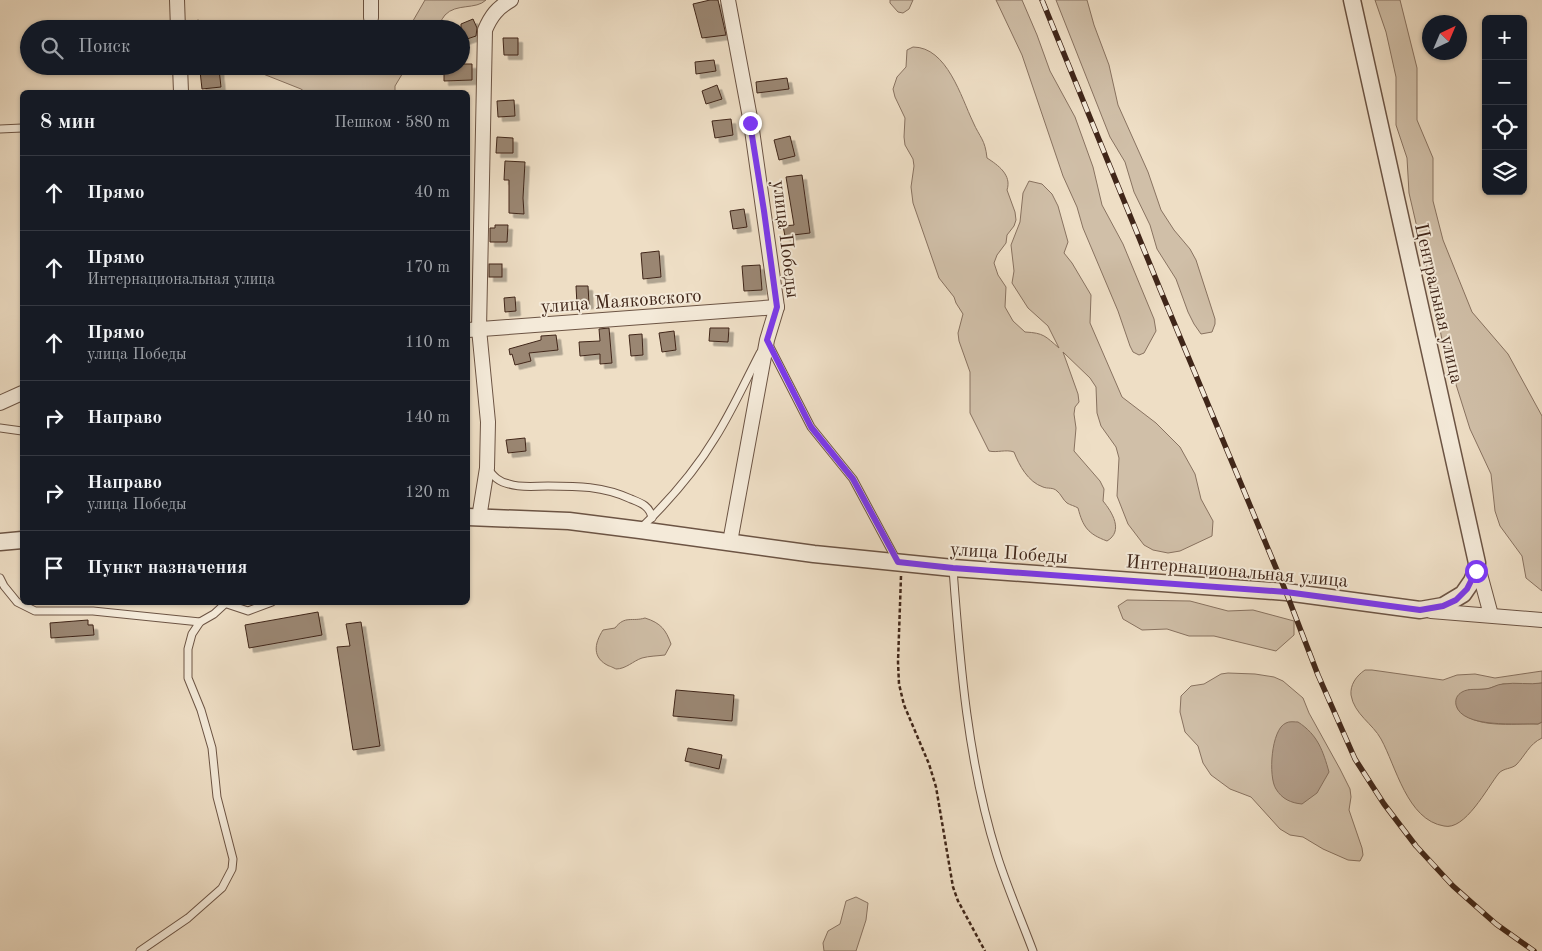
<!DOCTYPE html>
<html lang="ru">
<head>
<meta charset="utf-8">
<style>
	:root { --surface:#171b24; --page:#20242c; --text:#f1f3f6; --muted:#9ea1a6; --line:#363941 }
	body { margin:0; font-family:"Old Standard TT",serif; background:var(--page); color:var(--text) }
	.controls { position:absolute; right:15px; top:15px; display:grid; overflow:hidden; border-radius:8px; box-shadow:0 1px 4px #0004 }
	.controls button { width:45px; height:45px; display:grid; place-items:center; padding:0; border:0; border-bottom:1px solid var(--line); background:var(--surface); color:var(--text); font:25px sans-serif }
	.compass { position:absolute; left:1422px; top:15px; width:45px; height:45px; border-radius:50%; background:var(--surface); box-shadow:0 1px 4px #0004; rotate:44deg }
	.stop { position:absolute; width:15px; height:15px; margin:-11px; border:4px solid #7c3aed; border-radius:50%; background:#fff }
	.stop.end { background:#7c3aed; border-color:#fff; box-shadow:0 1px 5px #0008 }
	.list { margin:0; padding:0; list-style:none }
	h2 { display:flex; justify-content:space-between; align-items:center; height:65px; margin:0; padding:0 20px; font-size:21px }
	h2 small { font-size:16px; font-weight:400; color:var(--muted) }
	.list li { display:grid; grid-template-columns:32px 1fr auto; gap:15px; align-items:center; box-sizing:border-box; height:75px; padding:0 20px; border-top:1px solid var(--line) }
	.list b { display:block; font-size:19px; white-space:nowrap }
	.list p { margin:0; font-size:16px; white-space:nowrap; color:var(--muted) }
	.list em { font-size:16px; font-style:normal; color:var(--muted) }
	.icon { flex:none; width:28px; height:28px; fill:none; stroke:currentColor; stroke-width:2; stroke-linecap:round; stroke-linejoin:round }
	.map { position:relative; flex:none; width:1542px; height:951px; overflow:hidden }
	.search { position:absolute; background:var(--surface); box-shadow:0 1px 4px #0004; left:20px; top:20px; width:450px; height:55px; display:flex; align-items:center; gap:12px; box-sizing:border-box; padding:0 18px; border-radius:28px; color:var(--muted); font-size:19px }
	.panel { position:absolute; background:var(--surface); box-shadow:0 1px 4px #0004; left:20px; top:90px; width:450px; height:515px; border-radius:8px }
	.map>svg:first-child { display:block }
</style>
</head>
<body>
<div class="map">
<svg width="1542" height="951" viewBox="0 0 1542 951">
	<defs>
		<filter id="shadow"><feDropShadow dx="4.5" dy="4.5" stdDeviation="0" flood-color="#0004"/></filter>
	</defs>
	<rect width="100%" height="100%" fill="#eedec5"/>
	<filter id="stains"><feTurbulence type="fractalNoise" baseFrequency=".004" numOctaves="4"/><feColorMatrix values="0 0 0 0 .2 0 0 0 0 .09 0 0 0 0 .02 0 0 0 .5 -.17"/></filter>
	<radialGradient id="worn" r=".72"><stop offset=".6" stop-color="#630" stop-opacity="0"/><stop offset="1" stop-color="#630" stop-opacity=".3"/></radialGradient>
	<g fill="#d0bfa8" stroke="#887260">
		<path d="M425,0H486C476,10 456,3 445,15C442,19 439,24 436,29H402L410,26Z"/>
		<path d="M890,0H913L909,9L903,13L898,12L890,3Z"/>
		<path d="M996,0H1022L1037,35L1050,71L1075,117L1093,167L1102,205L1123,244L1154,319L1156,331L1144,353L1139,355L1133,352L1130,346L1118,311L1083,228L1077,207L1063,176L1022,55Z"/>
		<path d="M1056,0H1087L1094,25L1109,65L1118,105L1148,172L1161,210L1174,230L1190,249L1196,260L1215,319V324L1212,332L1201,334L1194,324L1188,312L1176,279L1157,249L1150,225L1134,192L1125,162L1110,137Z"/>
		<path d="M1375,0H1400L1417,68V120L1433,158V201L1443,240L1472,312L1508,354L1542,416V591L1526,578L1522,556L1500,526L1495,511L1491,474L1470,429L1442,340L1432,287L1425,262L1409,193L1407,158L1396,125V77L1386,32Z"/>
		<path d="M198,20L222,29H187L188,24Z"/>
		<path d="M913,47C947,47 961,97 973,122C980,138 985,139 987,158C998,165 1012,175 1007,190L1015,212L1016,220L1014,226L1007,235L1006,243L997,255L994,263L998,275L1006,287L1005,307L1013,321L1025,332C1044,333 1045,336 1059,348L1048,326L1028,308L1012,283L1014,271L1011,245L1020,222L1023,193L1029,181L1042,184L1052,194L1058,206L1068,242L1064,253L1072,263L1091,295L1090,323L1122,397L1156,423L1180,447L1195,474L1201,499L1213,521L1212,536L1180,551L1168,553L1153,550L1144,545L1128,524L1117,496L1119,458L1116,447L1101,426L1097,413L1096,387L1090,378L1063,352L1078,394L1079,402L1075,407L1074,414L1076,428L1074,451L1100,481L1104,489L1103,501C1112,512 1124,531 1107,541C1088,534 1083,527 1078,508C1075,506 1070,505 1067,503C1063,500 1061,494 1057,491C1053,487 1048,489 1043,487C1028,482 1019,465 1014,452C1006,449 997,453 989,451L970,413V372L959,341L958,333L963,314L956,303L954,297L939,278L913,203L911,187L914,166L913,159L905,145L904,137L905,118L895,97L893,89L897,77L906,67L907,50Z"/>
		<path d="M243,66H407L395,86V92H305L301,89Z"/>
		<path d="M1127,600L1190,601L1228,611L1253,610L1294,621V635L1276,651L1214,636H1189L1167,629L1142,630L1123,619L1118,606Z"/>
		<path d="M645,618C661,623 666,630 671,644L665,655C657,656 649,656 642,658C633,661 626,669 616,669C616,669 610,666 609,666C592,658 594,644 603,630L615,628C625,615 632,622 645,618Z"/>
		<path d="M1365,670H1372L1443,680L1457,675L1475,674L1495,678L1542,671V683L1529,685L1503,684L1487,689L1468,690L1457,708C1475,730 1512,723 1538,724L1542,722V738C1529,744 1525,756 1516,765C1511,769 1504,768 1499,773C1487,788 1465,831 1444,826C1407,820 1396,766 1381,739C1373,724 1354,714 1351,695C1350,685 1356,676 1365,670Z"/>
		<path d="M1228,673L1255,674L1274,677L1283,681L1303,698L1309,713L1340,769L1350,789L1351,797L1349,810L1362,848L1363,855L1360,861L1348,860L1323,849L1303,837L1290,835L1280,829L1251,797L1230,789L1211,775L1203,763L1198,746L1185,732L1180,712L1181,696L1191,686L1204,684L1221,674Z"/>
		<path d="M856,897L868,903L866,920L856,951H824L823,943L828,931L840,924L846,901Z"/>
	</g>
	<g fill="#b39f8b" stroke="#856f5d">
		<path d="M1542,683V722L1538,724C1519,723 1462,729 1456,705C1455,699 1457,695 1462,692C1469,688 1477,690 1485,689C1491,689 1497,684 1503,684C1516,682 1529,685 1542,683Z"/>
		<path d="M1298,722C1318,735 1323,751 1329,772L1317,793L1302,804C1291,803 1282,799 1276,789C1268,777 1271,729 1286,723C1289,721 1295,722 1298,722Z"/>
	</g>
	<g fill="#9a8672" stroke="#402619" filter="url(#shadow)">
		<path d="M710,0H718L726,35L702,38L693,4Z"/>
		<path d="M473,19L477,28L476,36L461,41V24Z"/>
		<path d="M503,38H518V55H504Z"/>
		<path d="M714,60L716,71L696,74L695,62Z"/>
		<path d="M461,64H472V80L444,81V66H461Z"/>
		<path d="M219,69L221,87L202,89L200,71Z"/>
		<path d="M787,78L789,89L757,93L756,82Z"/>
		<path d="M717,85L722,99L706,104L702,91Z"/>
		<path d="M514,100L515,116L498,117L497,101Z"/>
		<path d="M731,119L733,135L715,138L712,121Z"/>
		<path d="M790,136L795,156L779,160L774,140Z"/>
		<path d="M497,137L513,138V153H496Z"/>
		<path d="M505,161L525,162L523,198L524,214L509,213V180H504Z"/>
		<path d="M802,175L810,233L785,236L783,226L794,225L786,177Z"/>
		<path d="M744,209L747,227L733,229L730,211Z"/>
		<path d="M495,225H508L507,242H490V228H495Z"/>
		<path d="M659,251L661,277L643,279L641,253Z"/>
		<rect x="489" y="264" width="13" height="13"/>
		<path d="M760,265L762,290L744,291L742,266Z"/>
		<path d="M576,286H588L589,304L577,305Z"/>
		<path d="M515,297L516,311L505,312L504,298Z"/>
		<path d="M609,328L612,363L600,364V354L580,356L579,342L600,341L599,329Z"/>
		<path d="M710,328H729L728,342L709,341Z"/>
		<path d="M674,331L676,350L662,352L659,333Z"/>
		<path d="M642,334L643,355L631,356L629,335Z"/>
		<path d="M556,335L558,350L529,353L531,361L515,365L512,354L510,355L509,349L541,340V336Z"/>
		<path d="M525,438L526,451L508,453L506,440Z"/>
		<path d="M318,612L322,635L249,648L245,625Z"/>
		<path d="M88,620V625H93L94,635L51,638L50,623Z"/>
		<path d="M361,622L380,746L353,750L337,647L350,646L346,624Z"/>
		<path d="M676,690L734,695L732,721L673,716Z"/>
		<path d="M688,748L722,755L719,769L685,761Z"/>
	</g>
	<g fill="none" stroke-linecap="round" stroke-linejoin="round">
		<defs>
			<g id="service">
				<path d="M0,129L22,128"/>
				<path d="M768,343L811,427L853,479L897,561"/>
				<path d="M0,428L22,431"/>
				<path d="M488,469C494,477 499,482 509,484C521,488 535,486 548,486C577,486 603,486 631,499C641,503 650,506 652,518"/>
				<path d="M640,529C668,502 695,471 715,438C732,411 745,382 760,353"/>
				<path d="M953,569C960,664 968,763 997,855C1007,887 1021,919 1033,951"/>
				<path d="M0,578L4,586L17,602L35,611H93L200,622"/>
				<path d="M227,604L248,611L272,602"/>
				<path d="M140,951L188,918L222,888L232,869L233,859L217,797L212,748L201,710L188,678V649L192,634L200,622L214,614L227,602"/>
			</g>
			<g id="minor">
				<path d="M177,0L178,29"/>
				<path d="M371,0V18"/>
				<path d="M728,0L751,123L777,307L767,340L730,542"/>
				<path d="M180,66L181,92"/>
				<path d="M468,330L777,307"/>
				<path d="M0,403L22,393"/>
				<path d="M479,518L487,468L488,422L479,329L485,30C491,16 497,8 511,0"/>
				<path d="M1477,563L1491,615"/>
				<path d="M1431,611L1542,620"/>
			</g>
			<g id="tertiary">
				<path d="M468,517L569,521L640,530L814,554L953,568L1286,592L1420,610L1443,606L1463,594L1472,581L1476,571L1477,563L1352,0"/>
				<path d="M0,542L22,540"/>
			</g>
		</defs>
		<use href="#service" stroke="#6c5444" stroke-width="9"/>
		<use href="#minor" stroke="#6c5444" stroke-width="16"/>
		<use href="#tertiary" stroke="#6c5444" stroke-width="19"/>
		<path stroke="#402619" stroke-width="2.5" stroke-dasharray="4 2.5" stroke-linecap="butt" d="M901,576L898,662L899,684L904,705L929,764L936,787L953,887L958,901L985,951"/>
		<use href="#service" stroke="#f4ead9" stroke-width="7"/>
		<use href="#minor" stroke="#f4ead9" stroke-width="14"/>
		<use href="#tertiary" stroke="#f4ead9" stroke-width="16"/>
		<defs>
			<path id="rail" d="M1042,0L1160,289L1286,592L1318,675L1355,759L1384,804L1416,846L1453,886L1496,924L1534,951"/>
		</defs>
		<use href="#rail" stroke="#402619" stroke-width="5.5"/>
		<use href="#rail" stroke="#f4ead9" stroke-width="4" stroke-dasharray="11" stroke-linecap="butt"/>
	</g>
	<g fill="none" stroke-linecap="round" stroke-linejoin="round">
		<path stroke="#7c3aed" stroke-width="6" d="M750,123L764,211L777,307L767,340L811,427L853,479L898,562L953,568L1286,592L1420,610L1443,606L1456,600L1467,589L1476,571"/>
	</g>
	<g text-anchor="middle" stroke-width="4" stroke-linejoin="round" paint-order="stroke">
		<g font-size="19" fill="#402619" stroke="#f4ead9">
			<text transform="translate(787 239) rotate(83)" y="7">улица Победы</text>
			<text transform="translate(621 300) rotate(-4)" y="7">улица Маяковского</text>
			<text transform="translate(1440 303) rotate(77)" y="7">Центральная улица</text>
			<text transform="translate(1009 552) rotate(4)" y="7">улица Победы</text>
			<text transform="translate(1237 570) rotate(5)" y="7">Интернациональная улица</text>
		</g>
	</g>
	<rect width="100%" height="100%" filter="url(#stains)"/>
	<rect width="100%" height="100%" fill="url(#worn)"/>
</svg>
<div class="controls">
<button>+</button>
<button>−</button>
<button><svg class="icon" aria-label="locate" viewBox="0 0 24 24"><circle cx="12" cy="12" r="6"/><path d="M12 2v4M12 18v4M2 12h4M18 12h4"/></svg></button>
<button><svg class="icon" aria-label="layers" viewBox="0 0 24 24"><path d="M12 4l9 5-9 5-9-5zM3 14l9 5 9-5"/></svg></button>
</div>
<svg class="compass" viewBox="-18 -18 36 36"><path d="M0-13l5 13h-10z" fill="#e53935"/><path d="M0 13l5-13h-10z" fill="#9ea1a6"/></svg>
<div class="stop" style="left:1476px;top:571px"></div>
<div class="stop end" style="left:750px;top:123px"></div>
<div class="search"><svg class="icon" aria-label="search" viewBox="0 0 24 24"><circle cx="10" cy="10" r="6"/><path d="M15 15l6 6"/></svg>Поиск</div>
<section class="panel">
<h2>8 мин<small>Пешком · 580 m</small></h2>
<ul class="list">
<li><svg class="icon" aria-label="ahead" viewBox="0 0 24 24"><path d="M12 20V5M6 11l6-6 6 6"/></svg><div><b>Прямо</b></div><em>40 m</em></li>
<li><svg class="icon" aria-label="ahead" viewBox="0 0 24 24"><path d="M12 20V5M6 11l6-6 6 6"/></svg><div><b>Прямо</b><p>Интернациональная улица</p></div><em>170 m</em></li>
<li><svg class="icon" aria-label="ahead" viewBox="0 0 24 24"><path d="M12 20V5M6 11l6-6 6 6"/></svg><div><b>Прямо</b><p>улица Победы</p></div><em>110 m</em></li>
<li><svg class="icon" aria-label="right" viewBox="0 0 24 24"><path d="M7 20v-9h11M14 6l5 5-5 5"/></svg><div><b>Направо</b></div><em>140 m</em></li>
<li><svg class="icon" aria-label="right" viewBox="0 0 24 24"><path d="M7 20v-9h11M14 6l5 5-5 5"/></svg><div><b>Направо</b><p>улица Победы</p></div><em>120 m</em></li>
<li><svg class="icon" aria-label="arrive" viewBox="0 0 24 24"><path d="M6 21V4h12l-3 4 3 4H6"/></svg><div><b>Пункт назначения</b></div></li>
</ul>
</section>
</div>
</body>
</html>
